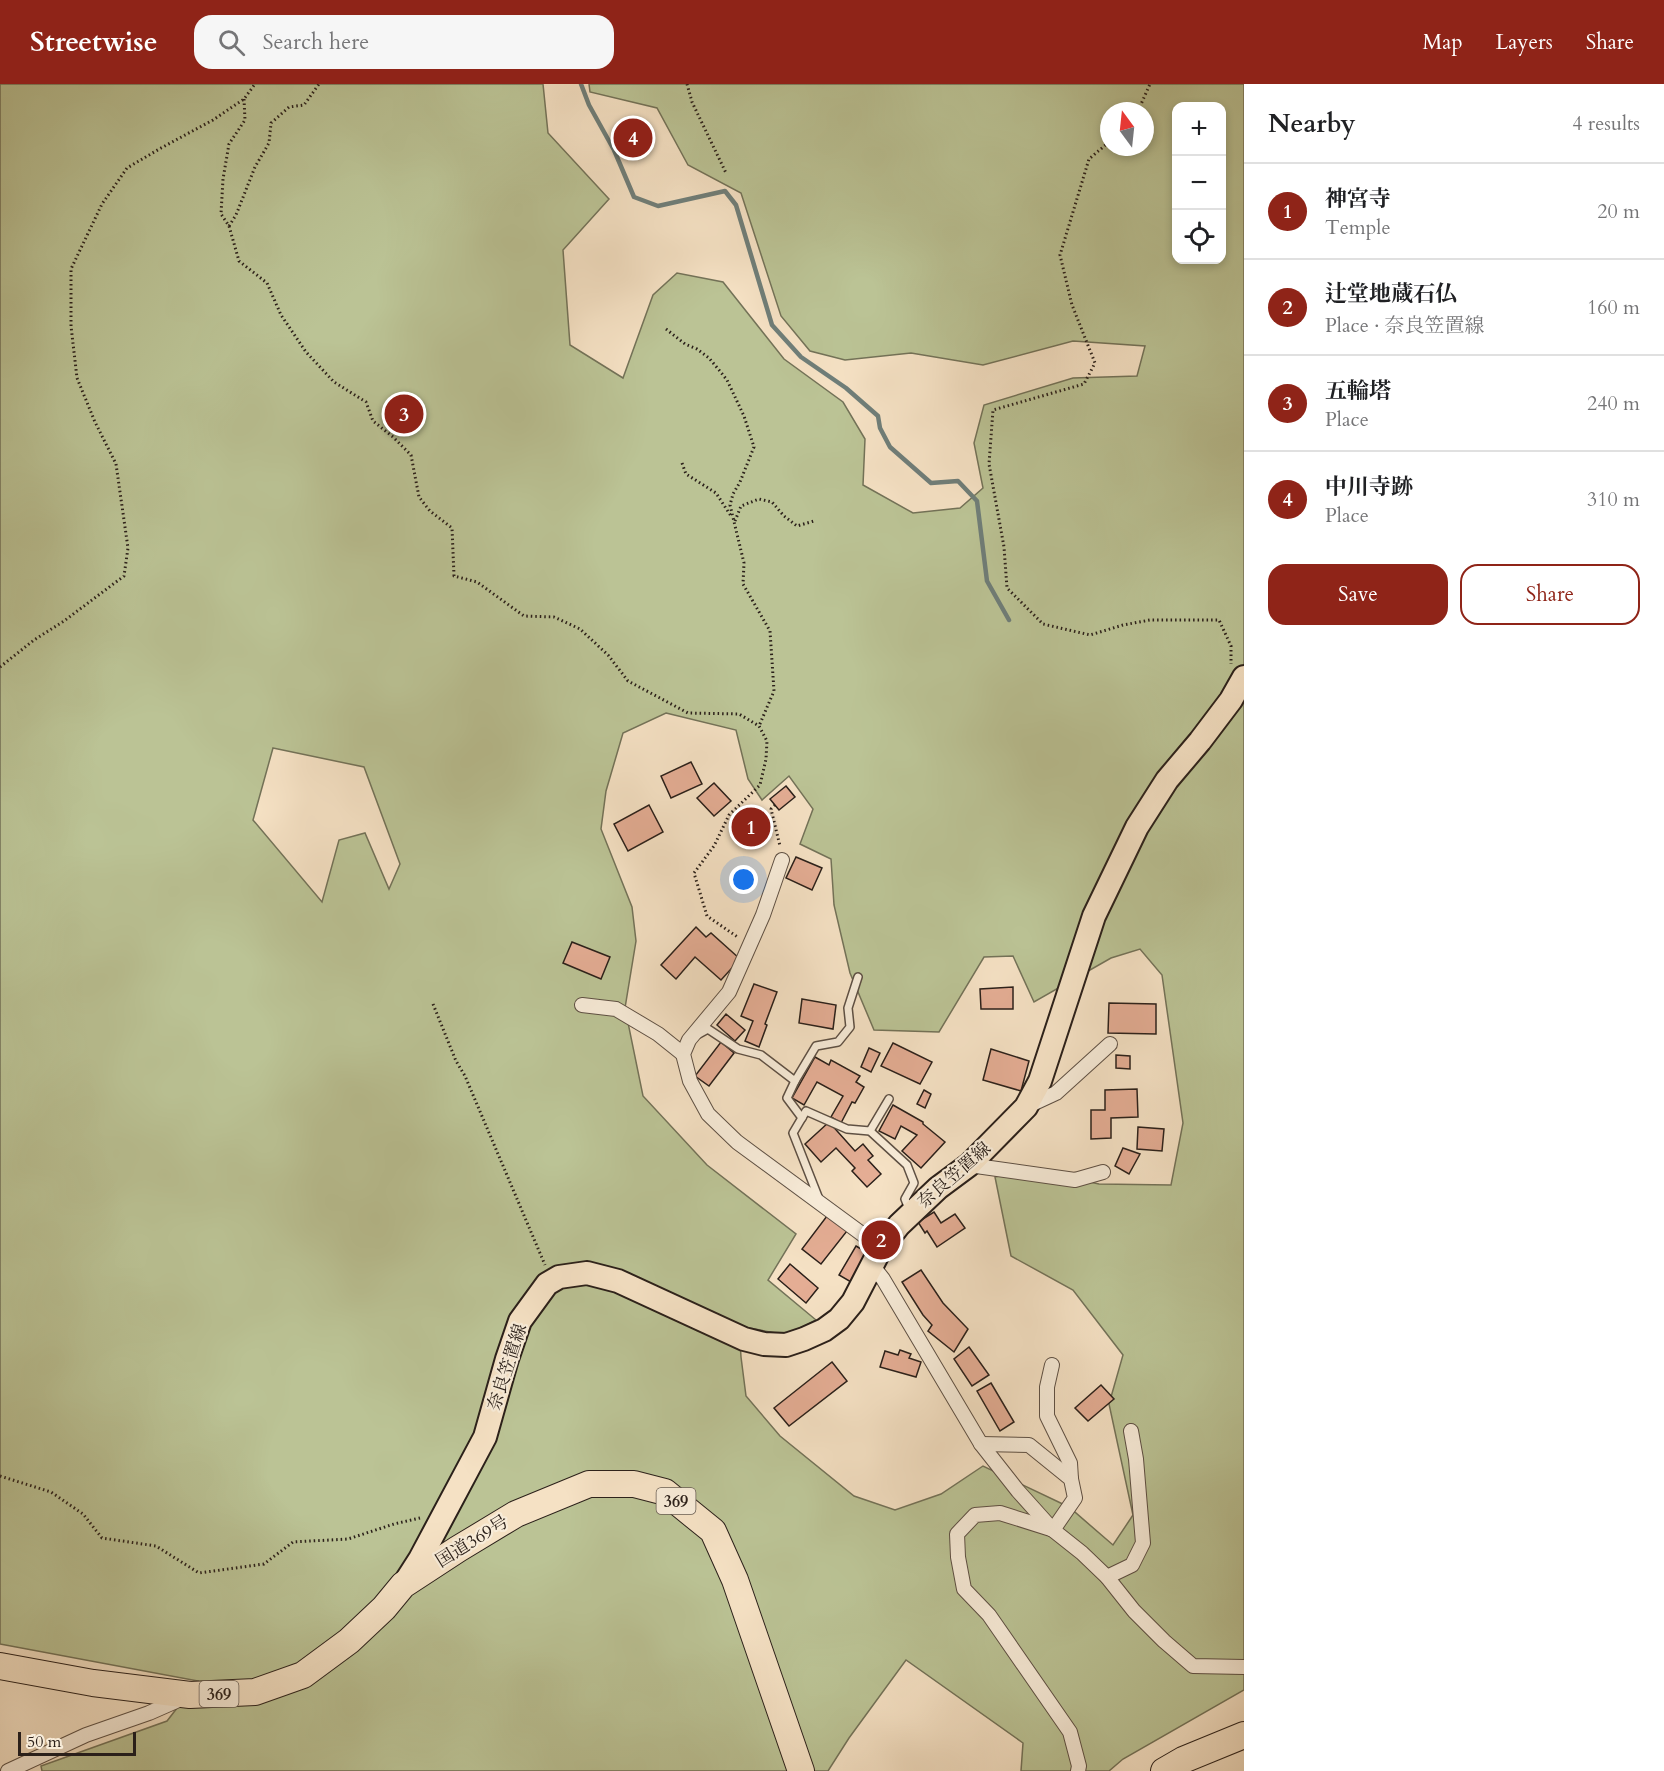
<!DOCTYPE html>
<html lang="en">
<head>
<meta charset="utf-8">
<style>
	:root { --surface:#fff; --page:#f6f6f6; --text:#202124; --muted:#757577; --line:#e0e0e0; --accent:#8f2418 }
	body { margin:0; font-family:Cardo,"Noto Serif JP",serif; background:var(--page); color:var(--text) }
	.controls { position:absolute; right:18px; top:18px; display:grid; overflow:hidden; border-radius:12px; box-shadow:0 3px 9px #0003 }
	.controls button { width:54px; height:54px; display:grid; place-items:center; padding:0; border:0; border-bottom:2px solid var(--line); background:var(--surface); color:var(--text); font:30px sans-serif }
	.compass { position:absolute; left:1100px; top:18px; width:54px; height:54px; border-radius:50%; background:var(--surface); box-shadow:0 3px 9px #0003; rotate:345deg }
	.scale { position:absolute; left:18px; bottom:15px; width:118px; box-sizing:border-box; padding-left:6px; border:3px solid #2b201a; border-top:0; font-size:16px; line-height:21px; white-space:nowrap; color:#2b201a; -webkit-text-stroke:4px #f8ecd9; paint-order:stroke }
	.you { position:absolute; left:744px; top:796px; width:21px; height:21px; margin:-15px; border:4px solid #fff; border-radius:50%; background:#1a73e8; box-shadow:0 0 0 9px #1a73e833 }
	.badge { display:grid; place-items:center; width:39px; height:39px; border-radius:50%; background:var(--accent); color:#fff; font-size:20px; font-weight:700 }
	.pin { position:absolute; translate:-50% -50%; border:3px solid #fff; box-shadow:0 2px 6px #0006 }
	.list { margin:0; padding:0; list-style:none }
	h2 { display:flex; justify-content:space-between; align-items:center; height:78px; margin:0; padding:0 24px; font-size:26px }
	h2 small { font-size:20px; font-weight:400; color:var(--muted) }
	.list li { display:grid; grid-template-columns:39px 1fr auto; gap:18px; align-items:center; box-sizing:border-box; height:96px; padding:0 24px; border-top:2px solid var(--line) }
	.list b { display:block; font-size:22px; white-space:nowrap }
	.list p { margin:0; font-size:20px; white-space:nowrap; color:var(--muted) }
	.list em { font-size:20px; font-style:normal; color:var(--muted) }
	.actions { display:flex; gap:12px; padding:18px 24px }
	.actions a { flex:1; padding:14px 0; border:2px solid var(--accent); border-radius:18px; text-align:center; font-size:21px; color:var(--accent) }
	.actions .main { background:var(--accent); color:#fff }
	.icon { flex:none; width:33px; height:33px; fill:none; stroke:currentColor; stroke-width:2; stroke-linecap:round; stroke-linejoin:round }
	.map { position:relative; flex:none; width:1244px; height:1687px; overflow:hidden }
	header { display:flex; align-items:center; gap:36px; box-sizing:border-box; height:84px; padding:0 30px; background:var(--accent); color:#fff }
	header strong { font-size:28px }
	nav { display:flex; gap:33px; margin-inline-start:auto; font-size:21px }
	.search { width:420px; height:54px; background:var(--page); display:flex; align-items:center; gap:15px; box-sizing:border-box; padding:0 21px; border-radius:18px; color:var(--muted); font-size:22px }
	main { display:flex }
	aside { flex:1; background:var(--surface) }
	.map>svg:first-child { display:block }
</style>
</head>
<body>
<header>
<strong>Streetwise</strong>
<div class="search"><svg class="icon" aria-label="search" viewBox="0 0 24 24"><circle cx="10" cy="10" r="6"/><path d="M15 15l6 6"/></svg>Search here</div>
<nav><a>Map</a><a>Layers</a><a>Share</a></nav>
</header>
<main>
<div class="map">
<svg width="1244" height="1687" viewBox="0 0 1244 1687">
	<rect width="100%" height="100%" fill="#f5e1c4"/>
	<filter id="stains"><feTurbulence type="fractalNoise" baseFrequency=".00333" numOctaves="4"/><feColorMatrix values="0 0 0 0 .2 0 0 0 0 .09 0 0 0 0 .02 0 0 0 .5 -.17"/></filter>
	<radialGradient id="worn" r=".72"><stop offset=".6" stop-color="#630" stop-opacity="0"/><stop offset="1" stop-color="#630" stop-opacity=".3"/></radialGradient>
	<path fill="#bbc395" stroke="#737258" stroke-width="1.5" fill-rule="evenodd" d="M0,0H543L548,49L609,115L563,166L570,261L623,294L653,211L677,189L723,198L784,275L843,318L865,355L863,401L913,429L960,424L983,404L974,359L984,321L1073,294L1137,292L1145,262L1073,257L983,281L911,269L845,276L810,267L781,232L741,109L688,81L657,24L590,8L589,0H1244V1606L1123,1675L1109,1687H1021L1023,1659L906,1576L849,1654L828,1687H42L41,1682L167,1637L198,1597L0,1560ZM1176,22H1222V176H1176ZM1109,27H1145V63H1109ZM666,629L736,646L748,695L762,716L789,692L813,725L800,760L831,775L834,821L850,889L874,946L939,948L984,873L1013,872L1034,918L1111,874L1140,865L1162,891L1183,1039L1171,1101L1099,1100L1029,1085L995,1093L1011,1172L1073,1206L1123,1271L1109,1320L1133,1431L1113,1461L1069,1423L983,1382L941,1410L895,1426L854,1412L780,1352L746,1312L741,1273L739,1242L786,1251L816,1236L768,1196L796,1150L707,1081L643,1012L625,924L636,857L632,823L601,745L606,707L623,649ZM273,664L364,683L400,780L389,805L365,749L339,756L322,818L253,736Z"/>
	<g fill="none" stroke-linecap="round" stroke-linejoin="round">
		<path stroke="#6f7e79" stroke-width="4.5" d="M581,0L589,21L614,66L634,113L658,122L725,107L736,121L772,241L801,273L846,304L878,332L880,344L890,363L931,399L958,397L977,417L987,497L1009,536"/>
	</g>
	<g fill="#e4ad94" stroke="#2b201a" stroke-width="1.5">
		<path d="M691,678L702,700L671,714L661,692Z"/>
		<path d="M714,699L731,717L714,732L697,714Z"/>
		<path d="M786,702L795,713L779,726L770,715Z"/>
		<path d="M649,721L663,748L628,767L614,740Z"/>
		<path d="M753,729L765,740L750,756L737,745Z"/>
		<path d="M796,773L822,784L812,806L786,794Z"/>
		<path d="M696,843L706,853L711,849L740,875L721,896L695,873L676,895L661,881Z"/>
		<path d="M572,858L610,873L601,895L563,879Z"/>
		<path d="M754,900L777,908L765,940L767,941L759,963L745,957L753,937L741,932Z"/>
		<path d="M1013,903V925H981L980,905Z"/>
		<path d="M802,915L836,921L833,945L799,939Z"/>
		<path d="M1109,919L1156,920V950L1108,949Z"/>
		<path d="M726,930L745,946L735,957L717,941Z"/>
		<path d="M721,958L734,969L709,1002L695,992Z"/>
		<path d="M893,959L932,978L920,1000L881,982Z"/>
		<path d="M869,964L880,969L871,988L861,983Z"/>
		<path d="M991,965L1029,977L1021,1007L983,996Z"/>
		<path d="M1116,971L1130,972V985L1116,984Z"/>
		<path d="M815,973L829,981L831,976L860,992L856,998L864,1003L855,1019L852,1018L841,1039L831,1033L843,1012L817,998L804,1021L792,1014Z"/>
		<path d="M1137,1005L1138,1033L1111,1034V1054L1091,1055V1026H1105V1006Z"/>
		<path d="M924,1006L931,1010L925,1024L917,1020Z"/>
		<path d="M893,1021L923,1038V1040L945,1058L921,1084L902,1067L917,1051L901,1042L895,1055L879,1047Z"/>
		<path d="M829,1038L855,1067L863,1060L873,1072L868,1076L881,1090L867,1103L852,1087L855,1084L836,1064L821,1078L805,1060Z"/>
		<path d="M1138,1043L1164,1045L1162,1067L1137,1065Z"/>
		<path d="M1123,1064L1140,1070L1129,1090L1115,1082Z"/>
		<path d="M934,1128L941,1139L955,1130L965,1144L937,1163L927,1147L925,1149L918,1138Z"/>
		<path d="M827,1132L847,1147L821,1180L802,1165Z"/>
		<path d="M856,1162L868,1169L851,1198L839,1191Z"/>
		<path d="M790,1180L818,1204L806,1219L778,1195Z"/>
		<path d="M921,1186L943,1219L968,1245L954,1268L928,1247L932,1241L923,1231L902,1198Z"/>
		<path d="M969,1263L989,1291L972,1302L954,1275Z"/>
		<path d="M900,1266L911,1270L909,1274L921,1278L916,1293L880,1283L885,1267L898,1271Z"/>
		<path d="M832,1278L847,1297L789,1342L774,1324Z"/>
		<path d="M991,1299L1014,1338L1000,1347L977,1307Z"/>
		<path d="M1101,1301L1114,1315L1088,1337L1075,1324Z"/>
	</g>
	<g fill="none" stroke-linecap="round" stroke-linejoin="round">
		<defs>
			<g id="lane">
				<path d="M699,950L708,945L738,965L761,971L795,997"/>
				<path d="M802,1034L787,1014L795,997L816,962L838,958L850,943L848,924L858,893"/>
				<path d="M870,1047L889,1015"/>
				<path d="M819,1115L793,1049L806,1027L847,1045L870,1047L907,1081L914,1099L905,1115L909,1125"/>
			</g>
			<g id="street">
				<path d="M782,776L763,831L729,908L689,956L683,970L690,997L708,1030L737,1058L881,1164"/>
				<path d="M582,921L616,925L658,950L683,970"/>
				<path d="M1028,1022L1056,1009L1110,960"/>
				<path d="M969,1081L1075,1096L1103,1088"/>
				<path d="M872,1181L883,1195L981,1360L1018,1407L1053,1446L1082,1469L1107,1493L1134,1527L1164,1557L1193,1582L1244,1583"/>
				<path d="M1052,1281L1047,1303V1332L1070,1379L1071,1395"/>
				<path d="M981,1360L1029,1361L1071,1395L1075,1414L1053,1446"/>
				<path d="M1051,1445L1000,1429L975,1431L957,1450L958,1473L964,1505L989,1531L1070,1648L1079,1682L1078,1687"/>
				<path d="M1107,1493L1132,1481L1143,1459L1136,1375L1131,1347"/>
				<path d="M8,1687L86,1651L149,1629L183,1614"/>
			</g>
			<path id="primary" d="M404,1500L420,1475L485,1353L507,1275L520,1237L547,1200L559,1193L587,1189L618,1197L744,1255L764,1260L786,1261L804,1255L824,1246L839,1235L853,1218L881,1164L899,1141L938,1104L969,1081L1026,1023L1040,997L1094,832L1137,743L1167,696L1200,657L1231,616L1244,593"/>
			<g id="highway">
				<path d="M0,1582L93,1599L190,1611L255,1608L303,1591L349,1557L384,1524L403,1501L458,1465L516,1430L589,1400H634L665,1408L713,1447L735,1496L801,1687"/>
				<path d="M1164,1687L1183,1676L1244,1651"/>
			</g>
		</defs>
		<use href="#lane" stroke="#5e5044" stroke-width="10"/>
		<use href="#street" stroke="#5e5044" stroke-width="16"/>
		<use href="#primary" stroke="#2b201a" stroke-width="26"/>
		<use href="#highway" stroke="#2b201a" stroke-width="28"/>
		<g stroke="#2b201a" stroke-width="3" stroke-dasharray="1.5 3" stroke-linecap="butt">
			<path d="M687,0L692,18L726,89"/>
			<path d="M244,15L245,36L229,60L223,95L221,130L229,142L239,177L267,199L281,231L306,268L334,298L366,318L373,337L393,353L411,371L419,413L430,427L452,444L454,492L477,498L524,532L554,533L580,545L608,571L628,597L688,629L739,630L759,642L767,657L766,675L760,701L729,731L714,762L694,789L707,832L739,854"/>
			<path d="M1138,27L1150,0"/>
			<path d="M1109,58L1089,75L1060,171L1072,221L1095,279L1084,300L993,326L989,380L1004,463L1007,504L1043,540L1090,551L1123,541L1150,536H1219L1231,562V580"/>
			<path d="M229,142L236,131L255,83L269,59L271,39L289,23L304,21L319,0"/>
			<path d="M666,245L685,260L697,265L709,274L719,286L727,296L744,332L754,363L740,398L733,410L730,421L744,479L743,500L770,547L774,607L759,642"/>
			<path d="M682,379L686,390L716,409L731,432"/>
			<path d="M735,437L741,422L759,415L772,418L784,432L797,442L814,437"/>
			<path d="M0,583L34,556L64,537L124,492L128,464L116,380L95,338L77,294L71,242V185L102,120L127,84L161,64L213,36L244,15L255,0"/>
			<path d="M775,721L771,725L780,762"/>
			<path d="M433,920L456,977L465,992L545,1181"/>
			<path d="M0,1392L51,1408L83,1430L102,1454L156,1462L199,1489L264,1480L293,1458L348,1455L394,1440L420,1434"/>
		</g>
		<use href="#lane" stroke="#f8ecd9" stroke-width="7"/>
		<use href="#street" stroke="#f8ecd9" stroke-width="14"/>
		<use href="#primary" stroke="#f5e1c4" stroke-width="22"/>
		<use href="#highway" stroke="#f5e1c4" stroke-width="26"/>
	</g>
	<g text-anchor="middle" stroke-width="4.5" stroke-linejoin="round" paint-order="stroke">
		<g fill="#f8ecd9" stroke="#685d53" stroke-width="1.5">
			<rect x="656.5" y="1404" width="39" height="26" rx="4.5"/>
			<rect x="199.5" y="1597" width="39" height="26" rx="4.5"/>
		</g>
		<g font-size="16" font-weight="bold" fill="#2b201a">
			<text x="676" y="1423">369</text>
			<text x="219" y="1616">369</text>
		</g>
		<g font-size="18" fill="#2b201a" stroke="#f8ecd9">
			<text transform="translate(954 1091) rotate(-41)" y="6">奈良笠置線</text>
			<text transform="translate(507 1283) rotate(-72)" y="6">奈良笠置線</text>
			<text transform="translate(472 1457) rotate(-32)" y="6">国道369号</text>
		</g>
	</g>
	<rect width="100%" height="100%" filter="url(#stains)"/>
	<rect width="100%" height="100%" fill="url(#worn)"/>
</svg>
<div class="controls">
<button>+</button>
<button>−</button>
<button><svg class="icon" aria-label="locate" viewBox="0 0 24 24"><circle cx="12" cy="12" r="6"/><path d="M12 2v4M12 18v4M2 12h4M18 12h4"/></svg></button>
</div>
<svg class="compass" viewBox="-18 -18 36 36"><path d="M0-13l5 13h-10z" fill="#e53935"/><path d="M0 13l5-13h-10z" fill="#757577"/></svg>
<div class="scale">50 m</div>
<div class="you"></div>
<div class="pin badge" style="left:751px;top:743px">1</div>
<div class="pin badge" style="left:881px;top:1156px">2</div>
<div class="pin badge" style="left:404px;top:330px">3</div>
<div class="pin badge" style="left:633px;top:54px">4</div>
</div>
<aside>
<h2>Nearby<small>4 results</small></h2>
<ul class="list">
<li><span class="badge">1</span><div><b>神宮寺</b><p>Temple</p></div><em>20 m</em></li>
<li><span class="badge">2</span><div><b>辻堂地蔵石仏</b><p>Place · 奈良笠置線</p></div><em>160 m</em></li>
<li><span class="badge">3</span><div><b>五輪塔</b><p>Place</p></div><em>240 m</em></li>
<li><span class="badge">4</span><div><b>中川寺跡</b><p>Place</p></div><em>310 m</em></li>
</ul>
<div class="actions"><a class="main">Save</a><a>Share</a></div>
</aside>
</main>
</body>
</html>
